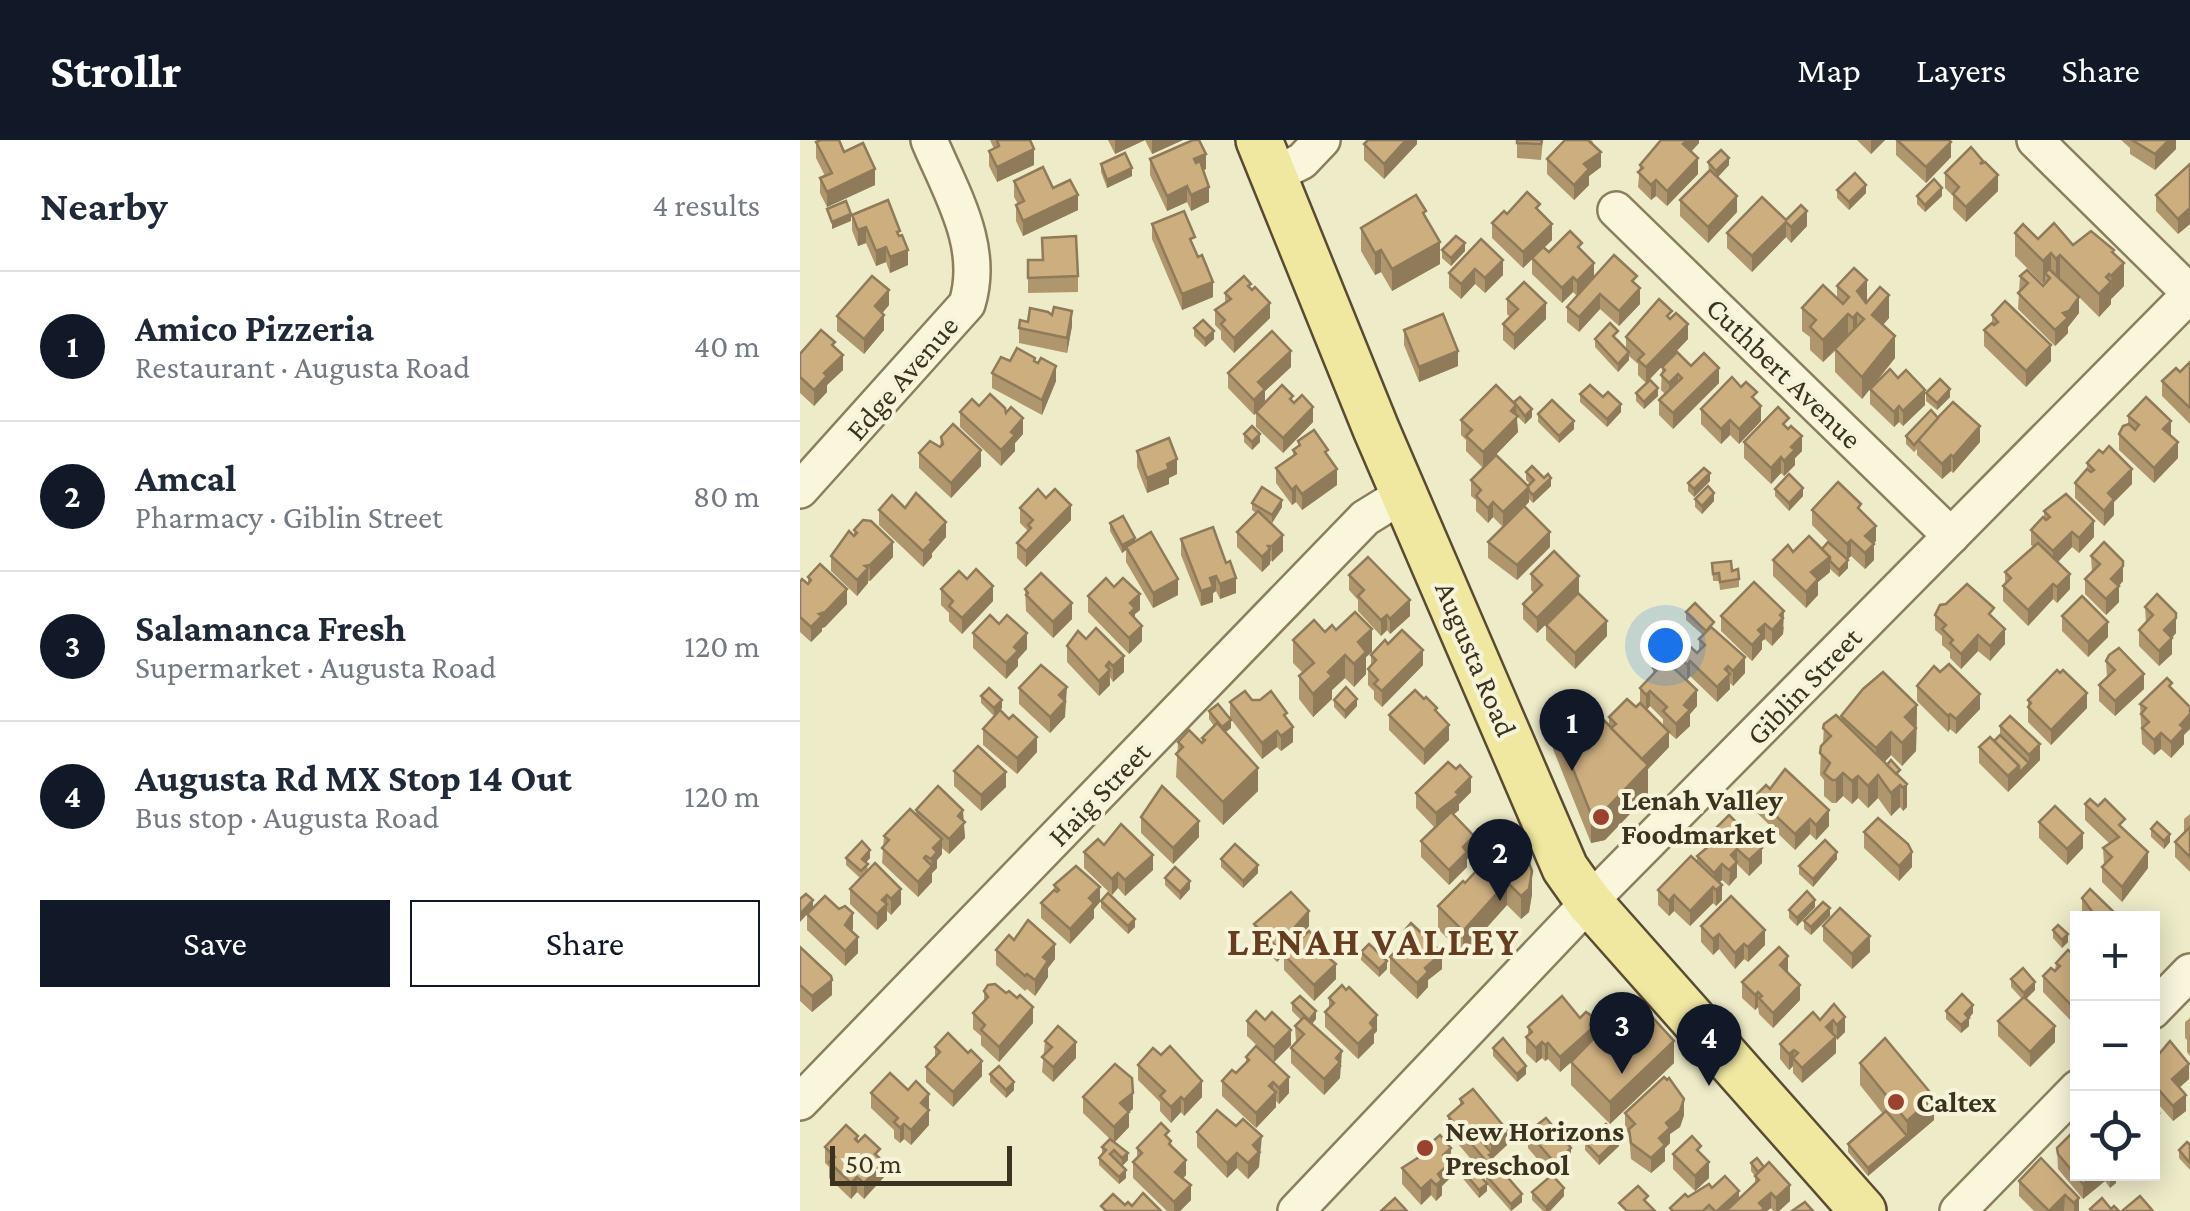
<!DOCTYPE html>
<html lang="en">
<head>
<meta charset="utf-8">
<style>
	:root { --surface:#fff; --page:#f6f6f7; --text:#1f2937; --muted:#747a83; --line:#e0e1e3; --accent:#111827 }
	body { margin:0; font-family:"Crimson Pro",serif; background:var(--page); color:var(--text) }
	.controls { position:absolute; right:30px; bottom:30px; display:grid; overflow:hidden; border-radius:0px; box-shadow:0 5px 25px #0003 }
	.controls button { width:90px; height:90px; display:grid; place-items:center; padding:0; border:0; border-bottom:2px solid var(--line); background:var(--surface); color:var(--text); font:50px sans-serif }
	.scale { position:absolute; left:30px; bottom:25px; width:182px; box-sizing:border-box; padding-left:10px; border:5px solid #3b3320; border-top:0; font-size:28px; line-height:35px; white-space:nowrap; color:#3b3320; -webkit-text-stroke:8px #f6f3d8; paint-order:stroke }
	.you { position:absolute; left:865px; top:505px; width:35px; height:35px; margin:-25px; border:8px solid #fff; border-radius:50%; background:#1a73e8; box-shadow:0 0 0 15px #1a73e833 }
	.badge { display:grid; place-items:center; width:65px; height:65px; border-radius:50%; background:var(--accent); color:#fff; font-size:32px; font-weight:700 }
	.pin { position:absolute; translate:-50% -82px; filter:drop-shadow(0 2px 5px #0008) }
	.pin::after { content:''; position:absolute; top:52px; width:35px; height:30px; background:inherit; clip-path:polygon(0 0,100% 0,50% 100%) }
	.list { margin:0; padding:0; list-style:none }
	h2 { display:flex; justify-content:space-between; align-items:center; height:130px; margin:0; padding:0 40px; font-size:42px }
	h2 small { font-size:32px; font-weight:400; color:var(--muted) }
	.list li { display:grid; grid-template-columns:65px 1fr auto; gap:30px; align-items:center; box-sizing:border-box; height:150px; padding:0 40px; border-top:2px solid var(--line) }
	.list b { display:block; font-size:38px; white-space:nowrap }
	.list p { margin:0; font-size:32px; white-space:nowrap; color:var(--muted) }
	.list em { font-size:32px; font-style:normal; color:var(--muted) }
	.actions { display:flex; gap:20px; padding:30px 40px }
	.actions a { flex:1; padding:22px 0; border:2px solid var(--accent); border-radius:0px; text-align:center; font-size:35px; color:var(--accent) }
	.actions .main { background:var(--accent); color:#fff }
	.icon { flex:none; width:55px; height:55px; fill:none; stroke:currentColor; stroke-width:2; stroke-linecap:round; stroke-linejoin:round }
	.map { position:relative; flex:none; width:1390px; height:1071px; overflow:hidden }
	header { display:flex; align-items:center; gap:60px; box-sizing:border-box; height:140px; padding:0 50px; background:var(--accent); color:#fff }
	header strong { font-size:48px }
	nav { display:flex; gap:55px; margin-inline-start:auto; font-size:35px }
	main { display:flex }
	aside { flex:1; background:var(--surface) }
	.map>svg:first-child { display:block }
</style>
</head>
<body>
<header>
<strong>Strollr</strong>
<nav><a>Map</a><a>Layers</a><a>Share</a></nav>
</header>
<main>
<aside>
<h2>Nearby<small>4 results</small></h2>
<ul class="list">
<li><span class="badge">1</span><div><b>Amico Pizzeria</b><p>Restaurant · Augusta Road</p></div><em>40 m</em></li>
<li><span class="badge">2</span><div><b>Amcal</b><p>Pharmacy · Giblin Street</p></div><em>80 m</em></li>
<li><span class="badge">3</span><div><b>Salamanca Fresh</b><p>Supermarket · Augusta Road</p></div><em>120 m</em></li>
<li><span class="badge">4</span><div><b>Augusta Rd MX Stop 14 Out</b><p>Bus stop · Augusta Road</p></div><em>120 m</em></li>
</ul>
<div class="actions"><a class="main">Save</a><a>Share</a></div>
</aside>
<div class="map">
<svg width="1390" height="1071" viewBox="0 0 1390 1071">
	<rect width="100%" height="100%" fill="#eeebc8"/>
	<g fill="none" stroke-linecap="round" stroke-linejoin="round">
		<defs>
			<g id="minor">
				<path d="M1235,0L1390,153"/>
				<path d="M474,35L502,21L522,0"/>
				<path d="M816,70L1151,396"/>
				<path d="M0,350L167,164C185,106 151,53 129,0"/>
				<path d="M1352,871L1390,832"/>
				<path d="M0,962L565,378L604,354"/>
				<path d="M496,1071L789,762L1390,154"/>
				<path d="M1158,1071L1278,948"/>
			</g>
			<path id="major" d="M459,0L576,289L765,728L789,762L1063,1071"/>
		</defs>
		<use href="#minor" stroke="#8b7e5d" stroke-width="40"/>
		<use href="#major" stroke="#594b31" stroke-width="50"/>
		<use href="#minor" stroke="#f9f6dc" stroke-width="35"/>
		<use href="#major" stroke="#f0e7a1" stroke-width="45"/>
	</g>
	<g fill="#af966d" fill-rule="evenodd">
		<path d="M190,0H230L234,25L197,42L189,26V11L194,9Z"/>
		<path d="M308,0H345L315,14Z"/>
		<path d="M345,0H383L352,14Z"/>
		<path d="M617,0V4L584,39L564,20V4Z"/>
		<path d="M717,0H743L741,20L717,18Z"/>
		<path d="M792,0L801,27L789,36V45L774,60L747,34V19Z"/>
		<path d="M899,0V3L891,12L898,34L867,66L856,56L851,60L838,47L840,25Z"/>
		<path d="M1057,0H1085L1071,14Z"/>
		<path d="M1096,0L1151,17L1126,43L1096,15Z"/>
		<path d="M1321,0H1376V9L1355,30L1330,14V8Z"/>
		<path d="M16,2L44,12L75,45L27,67L20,53V38L25,36L16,18Z"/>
		<path d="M350,19L406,29L403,30L409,62L391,71L387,62L367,71L350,35Z"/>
		<path d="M908,22L929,25L918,37L937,72L908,103L880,76V60L909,31Z"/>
		<path d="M1183,23L1198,51L1166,82L1153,69V56L1145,48V33Z"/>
		<path d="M301,24L332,36L307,48L301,32Z"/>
		<path d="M1390,24V84L1378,94L1356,71V55Z"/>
		<path d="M214,41L253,48L278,70L223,96L216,81V65L218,64L214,57Z"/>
		<path d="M1037,50L1066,53L1049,70L1037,58Z"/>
		<path d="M1117,56H1142L1125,72L1117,64Z"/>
		<path d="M740,72L752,100L744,108L749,112L782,111L794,137L837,146L840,164L819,186L800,169L779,192L767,182V167L777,156L773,152L762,163L732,134V119L723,128L692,98V83L707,74Z"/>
		<path d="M52,75L100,96L108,125L90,133L86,122L76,126L66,103L58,106L52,90Z"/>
		<path d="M626,78L640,124L592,151L581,132L575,135L561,111V88Z"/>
		<path d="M986,80L1007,86L991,103L986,97L952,132L927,108V93Z"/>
		<path d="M352,84L395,111L413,157L382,170L352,99Z"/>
		<path d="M1215,93L1314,114L1324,146L1311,159V164L1299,177L1260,138L1279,173L1268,187V193L1255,206L1218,169L1220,136L1243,146L1245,141L1243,144L1215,116Z"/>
		<path d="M681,99L703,135L685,153L675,144L661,159L649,148V133Z"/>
		<path d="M642,110L665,111L651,126L642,118Z"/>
		<path d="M228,120H242L278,136V152L228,153Z"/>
		<path d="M1037,146L1067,161L1089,178L1083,185L1095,218L1073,246L1125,265L1103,286L1099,282L1094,287L1070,264V249L1062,259L1035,232V211L1023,222L1010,210V197L1002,191V168L1037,158Z"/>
		<path d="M451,149L470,178L434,213L421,199V191L415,185V170L425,163V153Z"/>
		<path d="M707,159L746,179L714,210L703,200V184L710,177L707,174Z"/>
		<path d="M89,165L82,173L84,190L64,214L37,191V176Z"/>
		<path d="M1192,175L1251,221L1226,247L1184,206V190L1192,183Z"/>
		<path d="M872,178L888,199L846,243L838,235V224L829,216V220L818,232L795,207V199H818L826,208V197Z"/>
		<path d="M228,182L272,186L267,213L219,203V188Z"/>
		<path d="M394,188L414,199L405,207L394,196Z"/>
		<path d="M604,190L658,226L619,242L604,205Z"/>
		<path d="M35,208L43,230L27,245V252L14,266L0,253V214Z"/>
		<path d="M210,221L235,222L256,241L242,275L192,248V233Z"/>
		<path d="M1390,222V284L1362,256V241L1380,232Z"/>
		<path d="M891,226L919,243L873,289L859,275V260L865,254L861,250L862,227Z"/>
		<path d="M491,227L465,251V263H493L513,282L483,313L456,287V273L454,275L428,248V233Z"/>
		<path d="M836,253L858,256L844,269L836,261Z"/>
		<path d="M1126,253L1150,257L1137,270L1126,261Z"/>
		<path d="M780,254L821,272L807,287L780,262Z"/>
		<path d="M957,261L961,281L939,304L930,295L921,304L901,284V269Z"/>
		<path d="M714,262L732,277L725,284L716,275L718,292L683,328L666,311V300L661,295V280Z"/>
		<path d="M179,266L206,273L223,294L215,303V311L201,326L160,287V272Z"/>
		<path d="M738,274L774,289L759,303L738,282Z"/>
		<path d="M1328,276L1371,295L1378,318L1354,343L1319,310V294L1328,284Z"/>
		<path d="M1138,278L1180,302L1153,333L1151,331L1142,339L1117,315V309L1114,312L1106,304V296Z"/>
		<path d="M989,288L1002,311L995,318V325L984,336L981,333L971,344L944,318V302Z"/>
		<path d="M444,294L460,302L452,310L444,302Z"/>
		<path d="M141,297L181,326L151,358L119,328V313L140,307Z"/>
		<path d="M498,301L528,317L537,345L502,370L496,362L492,365L476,343V328L493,316V310L498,306Z"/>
		<path d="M337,311L377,334L369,338V344L347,353L337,327Z"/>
		<path d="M1287,323L1332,344L1314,362V375L1304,386L1275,358V343L1287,330Z"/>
		<path d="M726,332L751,346L733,363L729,359V362L724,367L750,407L717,440L688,418V402L703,387L693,377L688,383L676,371V360L671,356V340L728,346L730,344L726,340Z"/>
		<path d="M910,341L894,357L888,351V343Z"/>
		<path d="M975,349L1003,356L989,371L975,356Z"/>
		<path d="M895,359L914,361L902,374L895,367Z"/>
		<path d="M452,363L482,367L472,383L483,411L470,422V424L462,432L437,407V392L456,373L452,370Z"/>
		<path d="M105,368L146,397L132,413V417L123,427L79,385V370Z"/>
		<path d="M220,368L271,380L226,427L217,418V403L228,391L220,383Z"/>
		<path d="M1012,370L1061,372L1076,401L1073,404L1074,420L1065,429L1051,416L1047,420L1012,385Z"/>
		<path d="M1244,371L1294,397L1279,413L1272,407L1258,422L1270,449L1257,463L1253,459L1228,486L1203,461V446L1205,444V432L1233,407L1231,405V390L1244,378Z"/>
		<path d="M310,383L335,402L378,455L353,468L326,422V410L322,413L310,391Z"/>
		<path d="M54,390L93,417L70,441H68V443L57,456L31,431V416L54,395Z"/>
		<path d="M381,399L436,453L420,459L416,451L413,453V462L401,466L381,415Z"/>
		<path d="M1022,409L1048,428L1039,437L1030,429V432L1018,442V455L1006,468L973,436V420L993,412Z"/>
		<path d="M1291,416L1323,421V441L1319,446V462L1306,475L1285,454V439L1292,432Z"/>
		<path d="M912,423L932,431L939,439V447L920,450L919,441H913Z"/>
		<path d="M731,434L779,451L778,453L807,496L775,529L746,500V485L775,456L737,493L723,479V464L734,453L731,450Z"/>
		<path d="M549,435L610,476L590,494L587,490L581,496L558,471V460L549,450Z"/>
		<path d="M8,437L47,464L25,487L22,488V491L11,502L0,492V442L8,444Z"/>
		<path d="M167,439L193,461L162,494L149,481V473L141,465V449Z"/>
		<path d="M225,449L272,479L253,498L226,471Z"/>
		<path d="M288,456L340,470L335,474V478L342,501L329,514L288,472Z"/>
		<path d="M1345,467L1376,473V493L1372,498V514L1359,526L1339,506V490L1346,483Z"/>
		<path d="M886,472L914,490L945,533L933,546L930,543V549L917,562L890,536L887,540L897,566L890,574V586L876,599L869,593V607L848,629V655L805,700L791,703L753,609V579L765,578V566L809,586V577L836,567L840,563V548L853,534V528L870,524V509L897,513L899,511V499L903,495L886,480ZM850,566L863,579V585L847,570Z"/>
		<path d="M1135,475L1194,478L1205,504L1190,521L1178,511L1161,529L1150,518V512L1142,505V496L1135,490Z"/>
		<path d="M921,476L984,487L983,494L972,506L965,499L962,501V509L952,521L921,491Z"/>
		<path d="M1262,476L1308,497L1288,517L1262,491Z"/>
		<path d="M536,490L572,512L566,517V534L554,547L545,538L532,550V559L513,577L499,559V536L503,533L493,523V500Z"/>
		<path d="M278,491L324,532L313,542L310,537V545L299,556L267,522V506Z"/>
		<path d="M173,493L227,509L218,519V526L206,539L173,508Z"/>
		<path d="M588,504L623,525L582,567L574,559V551L568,545V529L571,526V515Z"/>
		<path d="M1306,521L1344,549L1315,576L1299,561V545L1307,538Z"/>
		<path d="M1117,546L1180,569L1156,594L1150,589L1148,592L1117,561Z"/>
		<path d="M219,548L267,562L265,564V577L250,593L219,564Z"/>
		<path d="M1372,549L1384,595V604L1371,618L1361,609L1354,615L1342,604L1340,564Z"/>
		<path d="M181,556L202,568L194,576L181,563Z"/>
		<path d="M452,560L487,580L493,602L481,611L477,607L462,619L430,578V562Z"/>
		<path d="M534,560L557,566L545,579L534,567Z"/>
		<path d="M1228,560L1287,568L1251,605L1228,582Z"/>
		<path d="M1117,565L1116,611L1102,626L1091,615L1084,622L1100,638L1107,667L1103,671L1100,667L1091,676L1078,658L1068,668L1058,658L1052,664L1043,656L1036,663H1032L1024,656V640L1020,635L1021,606L1023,604L1024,584L1041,580V576Z"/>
		<path d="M409,571L431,588L425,592L458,651L423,685L376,637L378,602L402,603V598L414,586L409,579Z"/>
		<path d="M637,572L649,600L624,625L589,590V575Z"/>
		<path d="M209,579L237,612L217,634L183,605V589Z"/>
		<path d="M1200,586L1240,620L1208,652L1179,623V607L1194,601L1200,595Z"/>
		<path d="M154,631L206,647L181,671L154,646Z"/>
		<path d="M671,652L659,664V670L653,675L674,712L667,719V727L649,745L621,717V701L635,688L616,668V653Z"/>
		<path d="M955,656L1029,686L1016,700L1010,694L995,710L955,671Z"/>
		<path d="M1285,664L1325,691L1348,728L1322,762L1302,742V727L1304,725L1303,708L1310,704L1285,680Z"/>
		<path d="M116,670L163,681L165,698L149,714L142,708V714L137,720V728L132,733V742L118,757L82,723L84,696L116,674Z"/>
		<path d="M1390,674V732L1375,717V702L1384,692V679Z"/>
		<path d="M341,677L399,697L373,724L341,693Z"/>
		<path d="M1239,682L1283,708L1267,725L1239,698Z"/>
		<path d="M716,688L732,754L729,772L721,779L707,765L663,814L638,789V766L665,743Z"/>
		<path d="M915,689L962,723L949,736L937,724V737L929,746L922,740L919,742L922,760L916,766L913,763L890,786L874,771L869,776L858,765V750L897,722V716L915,701Z"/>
		<path d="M1351,689L1370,702L1364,709L1351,697Z"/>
		<path d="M1064,692L1112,727L1099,741L1064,708Z"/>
		<path d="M304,705L353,730L325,756L318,748L312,755L284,728V712Z"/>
		<path d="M46,718H70L66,722L68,730L101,764L91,775L87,771V780L77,790L50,764V749L60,738L46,725Z"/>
		<path d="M421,719L458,733L443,748L421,727Z"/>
		<path d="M1037,719L1013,747L999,734V726Z"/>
		<path d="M365,738L390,749L380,760L365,745Z"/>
		<path d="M254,745L300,762L294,769V778L270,804L241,778V763L254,750Z"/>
		<path d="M1282,758L1320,778H1286L1282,773Z"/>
		<path d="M301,761L335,787L328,794L301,768Z"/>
		<path d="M1015,767L997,786L989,778V770Z"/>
		<path d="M7,774L53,789L51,791L58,813L45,826L7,790Z"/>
		<path d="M1030,776L1011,795L1004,789V781Z"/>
		<path d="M454,784L509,786L477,822L454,799Z"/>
		<path d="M901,786L965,805L948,822L944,819L935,829L919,809L913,815L901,802Z"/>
		<path d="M1023,786L1070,812L1052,829L1023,801Z"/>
		<path d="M605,790L642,829L628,840V847L617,859L590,833V817L605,802Z"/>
		<path d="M1253,790L1268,802L1262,808L1253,798Z"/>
		<path d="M214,800L255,819L248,828V837L235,856L227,849L225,851L196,825V810Z"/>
		<path d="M0,807L32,855L12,872L0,861Z"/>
		<path d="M521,811L536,839L514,861L484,830V815Z"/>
		<path d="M561,812L587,829L579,837L561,820Z"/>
		<path d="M1278,818L1274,884L1243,852V836L1255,831L1256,823Z"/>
		<path d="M988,831L1000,860L973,888L959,874L958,867L955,870L942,858V842Z"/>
		<path d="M1211,839L1235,850L1226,859L1255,902L1230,927L1198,896V881L1222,859L1211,847Z"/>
		<path d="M184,851L233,883L199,922L181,905V896L173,889V873L184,861Z"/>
		<path d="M529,858L577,891L574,894V903L558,919L525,887V872L529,868Z"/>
		<path d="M492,863L516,879L512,884L542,926L540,928V938L524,955L491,923V908L496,902L495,886L501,880L492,871Z"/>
		<path d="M1034,864L1045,892L1037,900L1036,898V913L1002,943L993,933V926L989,930L980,919V904L1020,880Z"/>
		<path d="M1146,871L1173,873L1169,878V886L1161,893L1146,879Z"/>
		<path d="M780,878L797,895L874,923L810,984L771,945V922L760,932L748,919L745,921L742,918L736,923L726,913V897L728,895V887Z"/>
		<path d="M1390,878V916L1387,912V900L1385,898V882Z"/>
		<path d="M465,880L491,905L474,922L447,896V881Z"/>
		<path d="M245,901L276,918L253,942L242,932Z"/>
		<path d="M135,907L182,936L153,967L126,942V927L135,917Z"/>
		<path d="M693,908L726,934L717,942L693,916Z"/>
		<path d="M1359,914L1389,939L1379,948L1386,971L1373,981L1352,957V918Z"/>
		<path d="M361,915L402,957L384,976L381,972L371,983L360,971V962L338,940V925Z"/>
		<path d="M446,917L489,953L479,964L476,961V967L456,988L422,956V941L436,933L446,923Z"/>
		<path d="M1060,923L1134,980L1068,1036L1048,1012V1004L1083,974L1060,945Z"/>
		<path d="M190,934L214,950L206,958L190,942Z"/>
		<path d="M108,950L129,954V985L111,1005L104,999L100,1003L94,998V990L71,968V953Z"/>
		<path d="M283,957L333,969L329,972V987L314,1002L328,1020L322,1026L326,1038L319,1044L299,1025V1018L302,1014V1007L310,999L283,973Z"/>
		<path d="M660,959L707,1005L692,1019V1030L722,1062L711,1071L687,1044V1051L679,1058L660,1035V1027L686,1042V1037L648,992V976L660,966Z"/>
		<path d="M825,973L884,975L880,987L870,994V1003L865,1008V1021L851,1033L831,1019L829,994L825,989Z"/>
		<path d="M397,992L462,1012L459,1014V1027L448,1039L437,1028L427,1038L397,1007Z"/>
		<path d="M728,992L771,1023L755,1038L764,1056L750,1071H743L732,1060V1052L751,1035L728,1008Z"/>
		<path d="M58,996V1002L80,1018L84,1037L64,1059L57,1052L51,1059L29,1038V1027L25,1023V1007Z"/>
		<path d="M369,999L386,1035L383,1038L391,1060L380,1071H367L333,1038V1022L337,1018V1008Z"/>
		<path d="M785,1002L819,1006L799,1025L785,1010Z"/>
		<path d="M1390,1005V1030L1379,1018V1010Z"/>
		<path d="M651,1008L650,1038L642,1046V1055L636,1061L631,1055L621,1065L602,1044V1028L617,1019V1015Z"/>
		<path d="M1257,1008L1278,1034H1316V1043L1310,1048L1305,1041L1283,1059L1258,1029Z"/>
		<path d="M873,1014L909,1038L895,1051L873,1029Z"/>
		<path d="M1241,1018L1279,1071H1234L1219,1056V1041Z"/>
		<path d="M951,1023L990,1061L979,1071H973L971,1068L967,1071H870V1068L888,1057L912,1048L939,1059L955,1044V1036L951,1031Z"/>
	</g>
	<g fill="#8f7a59">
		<path d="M315,0H345L315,14Z"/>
		<path d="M352,0H383L352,14Z"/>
		<path d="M606,0H617V4L584,39V24Z"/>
		<path d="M887,0H899V3L883,20V4Z"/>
		<path d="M1071,0H1085L1071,14Z"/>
		<path d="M1369,0H1376V9L1355,30V14Z"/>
		<path d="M1151,2V17L1126,43V27Z"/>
		<path d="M234,9V25L197,42V27Z"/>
		<path d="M801,12V27L789,36V45L774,60V45L784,24Z"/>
		<path d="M406,14V29L394,35V19Z"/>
		<path d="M898,18V34L867,66V51Z"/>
		<path d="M929,18V25L916,39V31Z"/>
		<path d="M332,28V36L307,48V40Z"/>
		<path d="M75,29V45L27,67V52Z"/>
		<path d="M1198,35V51L1166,82V67Z"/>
		<path d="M856,40V56L851,60V45Z"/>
		<path d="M1066,45V53L1049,70V62Z"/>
		<path d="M387,46V62L367,71V56Z"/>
		<path d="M409,47V62L391,71V55Z"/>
		<path d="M1142,48V56L1125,72V65Z"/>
		<path d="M278,55V70L223,96V81Z"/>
		<path d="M937,56V72L908,103V87Z"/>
		<path d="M1390,68V84L1378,94V79Z"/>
		<path d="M1007,71V86L991,103V87Z"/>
		<path d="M51,74V81L32,89V82Z"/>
		<path d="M986,82V97L952,132V116Z"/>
		<path d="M752,84V100L723,128V112Z"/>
		<path d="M66,87V103L58,106V90Z"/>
		<path d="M640,102V124L592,151V129Z"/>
		<path d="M665,103V111L651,126V118Z"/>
		<path d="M86,107V122L76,126V111Z"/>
		<path d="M108,110V125L90,133V117Z"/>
		<path d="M581,110V132L575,135V113Z"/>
		<path d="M1314,110V133L1324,123V146L1311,159L1312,112Z"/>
		<path d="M1251,113V136L1245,133V141L1243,144V121Z"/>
		<path d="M1260,115V138L1256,142V119Z"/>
		<path d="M703,120V135L685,153V138Z"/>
		<path d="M794,123V139L777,156V141Z"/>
		<path d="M675,129V144L661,159V144Z"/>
		<path d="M1309,134V144L1311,142V164L1299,177V154L1306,137Z"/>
		<path d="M773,137V152L762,163V148Z"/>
		<path d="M1067,140V163L1057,173V196L1053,200V178L1057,151Z"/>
		<path d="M413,142V157L382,170V154Z"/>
		<path d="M840,148V164L819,186V171Z"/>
		<path d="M89,150V165L75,182V166Z"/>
		<path d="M800,154V169L779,192V177Z"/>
		<path d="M1089,155V178L1072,197V175Z"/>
		<path d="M1279,157V173L1268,187V193L1255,206V190L1263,173Z"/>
		<path d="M470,163V178L434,213V198Z"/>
		<path d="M746,163V179L714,210V195Z"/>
		<path d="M272,171V186L267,213V198Z"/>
		<path d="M1048,174V196L1023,222V200Z"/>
		<path d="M84,175V190L64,214V199Z"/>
		<path d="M888,184V199L846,243V227Z"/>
		<path d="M414,191V199L405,207V199Z"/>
		<path d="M1095,196V218L1062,259V237Z"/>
		<path d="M1251,205V221L1226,247V231Z"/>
		<path d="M491,211V227L465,251V265L454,275V260L458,242Z"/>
		<path d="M658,211V226L619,242V227Z"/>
		<path d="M829,212V220L818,232V224Z"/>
		<path d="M43,215V230L27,245V252L14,266V250L24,233Z"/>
		<path d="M256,226V241L242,275V260Z"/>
		<path d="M919,228V243L873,289V273Z"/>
		<path d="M878,234V249L869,258V243Z"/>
		<path d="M858,248V256L844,269V262Z"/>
		<path d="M1150,249V257L1137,270V263Z"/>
		<path d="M1125,250V265L1103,286V271Z"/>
		<path d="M821,264V272L807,287V279Z"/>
		<path d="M716,265L718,292L683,328V312Z"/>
		<path d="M961,266V281L939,304V289Z"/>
		<path d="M1099,266V282L1094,287V272Z"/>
		<path d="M513,267V282L483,313V298Z"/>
		<path d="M732,269V277L725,284V276Z"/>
		<path d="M223,278V294L215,303V311L201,326V310L211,292Z"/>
		<path d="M930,280V295L921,304V289Z"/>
		<path d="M774,281V289L759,303V296Z"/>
		<path d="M1371,281V296L1363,289Z"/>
		<path d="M1180,286V302L1153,333V317Z"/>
		<path d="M460,294V302L452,310V302Z"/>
		<path d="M1002,296V311L995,318V325L984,336V321L991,307Z"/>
		<path d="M1378,302V318L1354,343V328Z"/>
		<path d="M181,310V326L151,358V343Z"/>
		<path d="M1151,315V331L1142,339V324Z"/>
		<path d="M981,317V333L971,344V328Z"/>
		<path d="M377,319V334L369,338V344L347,353V338L367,324Z"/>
		<path d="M537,329V345L502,370V354Z"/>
		<path d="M1332,329V344L1314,362V375L1304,386V371L1308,353Z"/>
		<path d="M910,333V341L894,357V349Z"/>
		<path d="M751,338V346L733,363V355Z"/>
		<path d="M496,346V362L492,365V350Z"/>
		<path d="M729,347V362L703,388V372Z"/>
		<path d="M1003,348V356L989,371V363Z"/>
		<path d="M914,353V361L902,374V366Z"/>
		<path d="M482,360V367L472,383V375Z"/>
		<path d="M693,362V377L688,383V368Z"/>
		<path d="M271,365V380L226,427V411Z"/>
		<path d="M1294,381V397L1279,413V398Z"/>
		<path d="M146,382V397L132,413V417L123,427V411L130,400Z"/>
		<path d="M1076,386V401L1065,412V396Z"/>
		<path d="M750,392V407L717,440V425Z"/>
		<path d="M1272,392V407L1253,427V411Z"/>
		<path d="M483,395V411L472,422V406Z"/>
		<path d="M335,398V405L326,407V410L322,413V405Z"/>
		<path d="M1051,400V416L1047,420V404Z"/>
		<path d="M93,402V417L70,441V425Z"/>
		<path d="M1074,404V420L1065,429V413Z"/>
		<path d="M470,409V424L462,432V417Z"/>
		<path d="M1030,417V432L1018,442V455L1006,468V452L1011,432Z"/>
		<path d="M1048,420V428L1039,437V430Z"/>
		<path d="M1323,426V441L1311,454V439Z"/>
		<path d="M68,428V443L57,456V440Z"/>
		<path d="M1270,434V449L1257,463V447Z"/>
		<path d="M416,436V451L413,453V462L401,466V451L410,438Z"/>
		<path d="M779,436V451L737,493V478Z"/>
		<path d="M436,438V453L420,459V444Z"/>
		<path d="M378,439V455L353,468V453Z"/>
		<path d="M1253,444V459L1228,486V470Z"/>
		<path d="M193,446V461L162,494V478Z"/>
		<path d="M1319,446V462L1306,475V459Z"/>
		<path d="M47,449V464L25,487L22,488V491L11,502V487L19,474Z"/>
		<path d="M340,454V470L335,474V484L330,488V463Z"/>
		<path d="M610,460V476L590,494V479Z"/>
		<path d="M272,463V479L253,498V482Z"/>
		<path d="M984,471L983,494L972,506V490Z"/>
		<path d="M587,475V490L581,496V480Z"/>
		<path d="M1376,478V493L1364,506V490Z"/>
		<path d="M807,481V496L775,529V513Z"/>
		<path d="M1308,482V497L1288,517V502Z"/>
		<path d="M965,484V499L962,501V509L952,521V505L958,490Z"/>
		<path d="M342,486V501L329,514V498Z"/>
		<path d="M572,489V512L566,517V534L554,547V524L558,502Z"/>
		<path d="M1205,489V504L1190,521V506Z"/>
		<path d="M227,493V509L218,519V526L206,539V523L214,507Z"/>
		<path d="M1178,495V511L1161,529V514Z"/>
		<path d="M1372,498V514L1359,526V511Z"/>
		<path d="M623,510V525L582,567V551Z"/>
		<path d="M545,515V538L532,550V559L513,577V554L528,532Z"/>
		<path d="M324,516V532L313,542V526Z"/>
		<path d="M945,517V533L933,546V531Z"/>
		<path d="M890,521V536L887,540V525Z"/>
		<path d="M309,522L310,545L299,556V541L306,526Z"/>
		<path d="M928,526L930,549L917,562V547Z"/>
		<path d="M1344,534V549L1315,576V561Z"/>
		<path d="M267,547L265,577L250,593V577L259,555Z"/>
		<path d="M897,550V566L890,574V586L876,599V584L884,565Z"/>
		<path d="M850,551V566L846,570V555Z"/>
		<path d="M1287,553V568L1251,605V590Z"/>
		<path d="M1180,554V569L1156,594V579Z"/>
		<path d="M557,559V566L545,579V571Z"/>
		<path d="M202,560V568L194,576V568Z"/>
		<path d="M1117,565L1116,611L1102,626V603L1105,577Z"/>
		<path d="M1150,574V589L1148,592V576Z"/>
		<path d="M1390,574V589L1384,595V604L1371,618V602L1380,585Z"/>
		<path d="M431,580V588L422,595V587Z"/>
		<path d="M649,585V600L624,625V610Z"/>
		<path d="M493,587V602L481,611V596Z"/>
		<path d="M477,591V607L462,619V603Z"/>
		<path d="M869,592V607L848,629V655L805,700L791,703V674Z"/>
		<path d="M1091,592V615L1076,631V608Z"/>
		<path d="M1361,593V609L1354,615V600Z"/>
		<path d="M237,597V612L217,634V618Z"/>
		<path d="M1240,604V620L1219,641V633L1229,623V615Z"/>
		<path d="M1219,626V641L1208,652V636Z"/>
		<path d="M458,628V651L423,685V662Z"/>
		<path d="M206,632V647L181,671V655Z"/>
		<path d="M1043,633V656L1036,663V640Z"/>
		<path d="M1078,635V658L1068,668V646Z"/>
		<path d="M1058,636V658L1052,664V641Z"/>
		<path d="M671,637V652L659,664V670L636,689V673Z"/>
		<path d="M1107,644V667L1103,671V648Z"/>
		<path d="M1100,645V667L1091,676V653Z"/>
		<path d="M163,670L165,698L149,714V699L158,676Z"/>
		<path d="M1029,670V686L1016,700V685Z"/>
		<path d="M1010,679V694L995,710V694Z"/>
		<path d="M399,681V697L373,724V708Z"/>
		<path d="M1283,693V708L1267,725V709Z"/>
		<path d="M1370,694V702L1364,709V701Z"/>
		<path d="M674,696V712L667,719V727L649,745V730L663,707Z"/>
		<path d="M142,699V714L137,720V728L132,733V742L118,757V742L131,728L133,708Z"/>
		<path d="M962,708V723L949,736V720Z"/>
		<path d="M937,709V737L929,746L931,715Z"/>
		<path d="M70,710V718L62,727V719Z"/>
		<path d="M1037,712V719L1013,747V739Z"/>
		<path d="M1112,712V727L1099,741V726Z"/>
		<path d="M1348,712V728L1322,762V747Z"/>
		<path d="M353,715V730L325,756V740Z"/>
		<path d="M922,724V740L914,748V733Z"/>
		<path d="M458,725V733L443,748V741Z"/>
		<path d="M732,731V754L729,772L721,779V756Z"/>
		<path d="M318,733V748L312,755V739Z"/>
		<path d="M390,741V749L380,760V752Z"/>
		<path d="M707,742V765L663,814V791Z"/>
		<path d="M922,745V760L916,766V750Z"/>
		<path d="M300,747V762L294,769V778L270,804V789L289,758Z"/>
		<path d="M913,747V763L890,786V771Z"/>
		<path d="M101,749V764L91,775V759Z"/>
		<path d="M87,755V780L77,790V774L82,760Z"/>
		<path d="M874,755V771L869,776V761Z"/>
		<path d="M13,760V768L0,782V774Z"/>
		<path d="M1015,760V767L997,786V778Z"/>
		<path d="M1030,768V776L1011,795V787Z"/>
		<path d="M509,771V786L477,822V807Z"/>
		<path d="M53,773V789L45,800V785Z"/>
		<path d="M335,779V787L328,794V786Z"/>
		<path d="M965,790V805L948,822V807Z"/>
		<path d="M919,794V809L913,815V799Z"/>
		<path d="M1268,794V802L1262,808V800Z"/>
		<path d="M1070,796V812L1052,829V814Z"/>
		<path d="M58,797V813L45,826V811Z"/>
		<path d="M255,804V819L248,828V837L235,856V840L243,817Z"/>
		<path d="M944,804V819L935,829V813Z"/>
		<path d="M642,813V829L628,840V847L617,859V843L625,828Z"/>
		<path d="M988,816V831L980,840V825Z"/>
		<path d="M587,821V829L579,837V829Z"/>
		<path d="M536,824V839L514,861V845Z"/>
		<path d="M32,840V855L12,872V856Z"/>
		<path d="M1235,842V850L1224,861V853Z"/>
		<path d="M1000,845V860L973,888V873Z"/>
		<path d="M958,852V867L955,870V855Z"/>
		<path d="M1278,864V880L1274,884V868Z"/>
		<path d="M1173,865V873L1169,878V886L1161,893V885L1165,874Z"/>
		<path d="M233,867V883L199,922V907Z"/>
		<path d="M516,871V879L509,887V880Z"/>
		<path d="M577,875V891L574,894V903L558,919V904L570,883Z"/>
		<path d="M1045,877V892L1037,900V885Z"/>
		<path d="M1033,880V895L1026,887Z"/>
		<path d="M797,884V899L760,932V917Z"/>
		<path d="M1255,886V902L1230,927V912Z"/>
		<path d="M491,890V905L474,922V907Z"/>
		<path d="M1036,897V913L1002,943V928Z"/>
		<path d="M874,901V923L810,984V962Z"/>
		<path d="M276,902V918L253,942V927Z"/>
		<path d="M742,902V918L736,923V908Z"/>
		<path d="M748,903V919L745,921V905Z"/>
		<path d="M994,910L993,926L989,930V914Z"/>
		<path d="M542,911L540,938L524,955V939L536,918Z"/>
		<path d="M182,921V936L153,967V952Z"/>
		<path d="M1389,924V939L1372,954V939Z"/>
		<path d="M726,926V934L717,942V934Z"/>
		<path d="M489,937V953L479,964V948Z"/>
		<path d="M402,941V957L384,976V960Z"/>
		<path d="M214,942V950L206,958V950Z"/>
		<path d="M473,942V955L476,952V967L456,988V973Z"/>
		<path d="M333,953V969L320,978V963Z"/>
		<path d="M129,954V969L121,978V963Z"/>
		<path d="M1386,955V971L1373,981V966Z"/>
		<path d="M381,957V972L371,983V967Z"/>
		<path d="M1134,957V980L1107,1003V981Z"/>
		<path d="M884,959V975L880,987L870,994V1003L865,1008V1021L851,1033V1018L866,983Z"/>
		<path d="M129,970V985L111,1005V990Z"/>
		<path d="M329,972V987L314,1003V987Z"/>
		<path d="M1359,973V989L1352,994V978Z"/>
		<path d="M104,984V999L100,1003V988Z"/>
		<path d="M707,990V1005L692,1019V1034L687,1038V1022L691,1014V1004Z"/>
		<path d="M462,996L459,1027L448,1039V1023L453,1005Z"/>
		<path d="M1107,996V1003L1068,1036V1028Z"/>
		<path d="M819,998V1006L799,1025V1017Z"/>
		<path d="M651,1008L650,1038L642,1046V1055L636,1061L638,1034L643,1015Z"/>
		<path d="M771,1008V1023L755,1038V1023Z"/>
		<path d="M328,1013V1020L322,1026V1018Z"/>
		<path d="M437,1013V1028L427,1038V1023Z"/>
		<path d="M386,1020V1035L375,1047V1032Z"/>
		<path d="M84,1022V1037L64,1059V1043Z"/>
		<path d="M909,1022V1038L895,1051V1036Z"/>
		<path d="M326,1030V1038L319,1044V1037Z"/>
		<path d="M1295,1034H1305V1041L1283,1059V1044Z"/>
		<path d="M1310,1034H1316V1043L1310,1048Z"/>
		<path d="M57,1037V1052L51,1059V1043Z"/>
		<path d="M631,1040V1055L621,1065V1049Z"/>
		<path d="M687,1044V1051L679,1058V1050Z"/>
		<path d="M391,1045V1060L380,1071H374V1062Z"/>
		<path d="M990,1045V1061L979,1071H976V1058Z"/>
		<path d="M764,1048V1056L750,1071H746V1067Z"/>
		<path d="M939,1051V1066L934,1071H917Z"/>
		<path d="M971,1053V1068L967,1071H959V1063Z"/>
		<path d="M722,1054V1062L711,1071V1064Z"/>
		<path d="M1265,1055L1264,1071H1249Z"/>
		<path d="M1279,1058V1071H1274V1063Z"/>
	</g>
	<g fill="#ccae7f" stroke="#8f7a59" stroke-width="2.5">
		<path d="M21,0H39L44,12L63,3L75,29L27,52L20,38L32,33L16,2Z"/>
		<path d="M197,0H230L234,9L197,27L189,11L199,6Z"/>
		<path d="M393,0H399L406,14L394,19L396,23L400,21L409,47L391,55L387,46L367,56L350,19Z"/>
		<path d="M568,0H606L584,24L564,4Z"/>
		<path d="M717,0H742L741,4L717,3Z"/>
		<path d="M765,0H788L801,12L784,24L789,29L774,45L747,19Z"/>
		<path d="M861,0H887L883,4L898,18L867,51L856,40L851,45L838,32L843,28L840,25Z"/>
		<path d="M1097,0H1149L1151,2L1126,27Z"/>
		<path d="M1332,0H1369L1355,14Z"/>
		<path d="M1171,7L1183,21L1180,24L1185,22L1198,35L1166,67L1153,54L1159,47L1145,33Z"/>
		<path d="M921,10L929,18L916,31L908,22Z"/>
		<path d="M325,13L332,28L307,40L301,24Z"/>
		<path d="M1390,24V68L1378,79L1356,55Z"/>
		<path d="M243,27L253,48L270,40L278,55L223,81L216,65L224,61L214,41Z"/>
		<path d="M910,30L937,56L908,87L880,60Z"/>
		<path d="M1055,33L1066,45L1049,62L1037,50Z"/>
		<path d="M1134,39L1142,48L1125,65L1117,56Z"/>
		<path d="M727,52L740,64L736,68L752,84L723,112L692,83L704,71L707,74Z"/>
		<path d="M616,55L626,71L623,73L640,102L592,129L581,110L575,113L561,88Z"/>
		<path d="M962,57L986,80L1001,65L1007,71L991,87L986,82L952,116L927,93Z"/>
		<path d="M88,60L100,91L97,92L99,96L102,95L108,110L90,117L86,107L76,111L66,87L58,90L52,75Z"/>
		<path d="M46,61L51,74L32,82L27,69Z"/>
		<path d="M384,71L395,97L390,99L398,117L402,115L413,142L382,154L352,84Z"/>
		<path d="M1254,83L1273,105L1291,91L1314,110L1312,112L1324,123L1311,136L1309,134L1306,137L1311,142L1299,154L1260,115L1256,119L1251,113L1243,121L1215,93L1223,84L1238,99Z"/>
		<path d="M770,91L782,103L778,107L794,123L777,141L773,137L762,148L732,118L743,107L749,112Z"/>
		<path d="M276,96L278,136L228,138V120H243L242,98Z"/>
		<path d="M656,96L665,103L651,118L642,110Z"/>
		<path d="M681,99L703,120L685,138L675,129L661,144L649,133Z"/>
		<path d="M814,115L837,136L832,141L840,148L819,171L800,154L779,177L767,167Z"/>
		<path d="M1054,128L1067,140L1057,151L1066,163L1080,147L1089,155L1072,175L1095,196L1062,237L1035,209L1064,179L1057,173L1053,178L1048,174L1023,200L1010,187L1016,180L1002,168L1023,145L1043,164L1049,157L1037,146Z"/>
		<path d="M1249,129L1279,157L1269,171L1263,173L1268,178L1255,190L1218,153L1228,143L1220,136L1227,130L1243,146L1250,138L1245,133Z"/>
		<path d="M72,136L89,150L75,166L84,175L64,199L37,176Z"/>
		<path d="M444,136L451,144L448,146L452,150L455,147L470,163L434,198L421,184L425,180L415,170L431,159L425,153Z"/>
		<path d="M724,142L746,163L714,195L703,184L718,169L707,159Z"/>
		<path d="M859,159L872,171L867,176L870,179L876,173L888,184L846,227L838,220L844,214L826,197Z"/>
		<path d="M1205,161L1251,205L1226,231L1184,190L1192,183L1194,185L1198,182L1192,175Z"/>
		<path d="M254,167L272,171L267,198L219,188L220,180L228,182L230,168L248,172L252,175Z"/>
		<path d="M643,174L658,211L619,227L604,190Z"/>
		<path d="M403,180L414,191L405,199L394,188Z"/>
		<path d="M810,183L818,191L813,196L829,212L818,224L795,199Z"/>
		<path d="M21,190L35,202L32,205L43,215L24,233L27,236L14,250L0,237V214Z"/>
		<path d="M472,191L491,211L458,242L465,249L454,260L428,233Z"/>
		<path d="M217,208L235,218L234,221L238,223L241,218L256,226L242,260L192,233L201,217L210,221Z"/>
		<path d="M877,212L891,226L904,213L919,228L873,273L859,260L882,238L878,234L869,243L861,235L865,230L862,227Z"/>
		<path d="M1390,222V268L1362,241L1376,228L1380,232Z"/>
		<path d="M1090,229L1098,238L1106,230L1125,250L1103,271L1099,266L1094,272L1070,249Z"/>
		<path d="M932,237L941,247L946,242L957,252L952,257L961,266L939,289L930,280L921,289L901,269Z"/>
		<path d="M1140,239L1150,249L1137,263L1126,253Z"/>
		<path d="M850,240L858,248L844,262L836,253Z"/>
		<path d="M482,245L493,256L490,259L494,263L502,255L513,267L483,298L456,272Z"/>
		<path d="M696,245L716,265L711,271L718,276L683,312L666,296L672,290L661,280Z"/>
		<path d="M790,245L803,257L808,252L821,264L807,279L780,254Z"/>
		<path d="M190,254L205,268L206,273L211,267L223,278L211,292L215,295L201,310L160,272L172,259L179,266Z"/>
		<path d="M720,257L732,269L725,276L714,262Z"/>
		<path d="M1346,257L1371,281L1363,289L1378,302L1354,328L1319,294L1323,286L1329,284L1335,290L1339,285L1328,276Z"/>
		<path d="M752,260L774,281L759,296L738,274Z"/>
		<path d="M1153,262L1180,286L1153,317L1151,315L1142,324L1117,299Z"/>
		<path d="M978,267L989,278L983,284L988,289L991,286L1002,296L991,307L995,310L984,321L981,317L971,328L944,302Z"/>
		<path d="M1131,270L1138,278L1114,305L1106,296Z"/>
		<path d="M153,284L181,310L151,343L119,313L130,301L140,307L143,304L141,297Z"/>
		<path d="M452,286L460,294L452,302L444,294Z"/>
		<path d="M514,290L528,310L525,312L537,329L502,354L496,346L492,350L476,328L496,314L493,310L500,305L498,301Z"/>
		<path d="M369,298L377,319L367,324L369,329L347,338L337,311Z"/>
		<path d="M1309,306L1332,329L1308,353L1314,359L1304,371L1275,343L1287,329L1291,332L1294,330L1287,323L1299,310L1303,313Z"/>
		<path d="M696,315L729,347L703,372L693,362L688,368L676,356L681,350L671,340Z"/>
		<path d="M732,326L744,338L748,334L751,338L733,355L729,351L728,346L734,340L726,332Z"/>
		<path d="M904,328L910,333L894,349L888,343Z"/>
		<path d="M989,334L1003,348L989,363L975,349Z"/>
		<path d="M1038,342L1061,364L1058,368L1076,386L1065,396L1074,404L1065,413L1051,400L1047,404L1012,370Z"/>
		<path d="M908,346L914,353L902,366L895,359Z"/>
		<path d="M462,347L482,360L472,375L452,363Z"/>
		<path d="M238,349L246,358L255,349L271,365L226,411L217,403L231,388L228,385L233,380L220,368Z"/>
		<path d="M116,353L146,382L130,400L132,402L123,411L79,370L92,355L105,368Z"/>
		<path d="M1266,354L1294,381L1279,398L1272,392L1253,411L1231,390L1243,377L1246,380L1250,377L1244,371Z"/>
		<path d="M724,366L750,392L717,425L688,402Z"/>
		<path d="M458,371L483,395L472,406H468L470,409L462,417L437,392Z"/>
		<path d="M323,376L335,398L322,405L310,383Z"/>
		<path d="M63,380L71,381L93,402L70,425L65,426L68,428L57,440L31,416L49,391L54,396L57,393L54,390Z"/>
		<path d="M413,387L426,423L430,421L436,438L420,444L416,436L410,438L413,447L401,451L381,399Z"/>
		<path d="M351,392L378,439L353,453L326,407Z"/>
		<path d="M1009,396L1030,417L1011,432L1018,439L1006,452L973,420L988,405L993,412Z"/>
		<path d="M1028,402L1048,420L1039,430L1030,421V417L1022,409Z"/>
		<path d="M1304,402L1323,421V426L1311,439L1319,446L1306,459L1285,439L1300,424L1291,416Z"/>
		<path d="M1238,403L1270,434L1257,447L1253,444L1228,470L1203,446L1211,438L1205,432Z"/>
		<path d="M754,411L779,436L737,478L723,464L742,445L731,434Z"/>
		<path d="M568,417L610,460L590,479L587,475L581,480L558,456L564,450L549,435Z"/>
		<path d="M931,421L932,431L938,429L939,439L920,442L919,433L913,434L912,423Z"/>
		<path d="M20,424L47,449L25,472L19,474L22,476L11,487L0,477V442L2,439L8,444L11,440L8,437Z"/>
		<path d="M176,429L193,446L162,478L149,466L153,461L141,449L159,431L167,439Z"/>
		<path d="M241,433L272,463L253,482L226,455L228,453L225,449Z"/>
		<path d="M306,438L314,447L323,438L340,454L330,463L335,468L330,473L342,486L329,498L288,456Z"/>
		<path d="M954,442L984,471L980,475L983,478L972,490L965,484L958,490L962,494L952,505L921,476Z"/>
		<path d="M1167,444L1194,468L1189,474L1205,489L1190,506L1178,495L1161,514L1150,503L1153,500L1142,489L1146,485L1135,475L1140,465L1146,464Z"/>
		<path d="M778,453L807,481L775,513L746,485Z"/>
		<path d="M1357,454L1376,473V478L1364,490L1372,498L1359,511L1339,490L1353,475L1345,467Z"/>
		<path d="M1282,456L1308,482L1288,502L1262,476Z"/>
		<path d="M895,463L914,482L906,491L886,472Z"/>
		<path d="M555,472L572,489L558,502L566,512L554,524L545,515L528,532L532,536L513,554L499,536L514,523L493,500L514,480L525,492L532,485L536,490Z"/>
		<path d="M190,475L199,484L207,475L227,493L214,507L218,511L206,523L173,493Z"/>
		<path d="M911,487L945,517L933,531L928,526L925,529L930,534L917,547L890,521L887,525L870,509L881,498L897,513L905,505L899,499Z"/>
		<path d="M296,488L324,516L313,526L309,522L306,526L310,530L299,541L267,506L278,491L286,499Z"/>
		<path d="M602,490L623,510L582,551L574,544L578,540L568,529L576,520L571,515L585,500L588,504Z"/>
		<path d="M1319,508L1344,534L1315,561L1299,545L1315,530L1306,521L1309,515Z"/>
		<path d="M863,518L897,550L884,565L890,570L876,584L863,571L867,567L850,551L846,555L840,548L856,531L853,528Z"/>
		<path d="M1149,524L1180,554L1156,579L1150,574L1148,576L1117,546L1134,526L1140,532Z"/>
		<path d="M241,525L267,547L259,555L265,561L250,577L219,548Z"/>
		<path d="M1257,530L1260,533L1263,530L1287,553L1251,590L1228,567L1231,563L1228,560Z"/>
		<path d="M1083,532L1117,565L1105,577L1116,588L1102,603L1091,592L1076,608L1041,576L1063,549Z"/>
		<path d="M1367,538L1372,543L1369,546L1390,567V574L1380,585L1384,588L1371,602L1361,593L1354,600L1342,588L1349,582L1341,574L1346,568L1340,564Z"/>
		<path d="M546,547L557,559L545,571L534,560Z"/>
		<path d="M189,548L202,560L194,568L181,556Z"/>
		<path d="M615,550L624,559L626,557L637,568L635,570L649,585L624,610L589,575Z"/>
		<path d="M445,551L452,560H460L471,551L487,573L484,575L493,587L481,596L477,591L462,603L430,562Z"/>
		<path d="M783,559L848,625L805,670L791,674L753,579L767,578L765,566Z"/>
		<path d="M827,559L836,567L840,563L869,592L842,619L811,588L816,584L809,577Z"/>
		<path d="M418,564L431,580L422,587L409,571Z"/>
		<path d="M200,570L209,579L213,575L237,597L217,618L183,589Z"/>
		<path d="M1036,575L1107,644L1103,648L1100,645L1091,653L1078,635L1068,646L1058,636L1052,641L1043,633L1036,640H1032L1024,633L1030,623L1020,613L1021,606L1031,596L1023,588L1024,584Z"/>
		<path d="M1210,576L1240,604L1229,615L1200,586Z"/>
		<path d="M417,583L458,628L423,662L376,614L383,607L378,602L389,590L402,603L405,600L402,598Z"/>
		<path d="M1200,595L1229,623L1219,633V626L1194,601Z"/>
		<path d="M1190,597L1219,626L1208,636L1179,607Z"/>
		<path d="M178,606L206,632L181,655L154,631Z"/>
		<path d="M1091,620L1100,630L1096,634L1087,625Z"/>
		<path d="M648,622L656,629L660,625L671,637L656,652L659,655L636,673L616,653Z"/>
		<path d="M985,629L1029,670L1016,685L1010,679L995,694L955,656L966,645L970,649Z"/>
		<path d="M138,646L163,670L158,676L165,682L149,699L116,670Z"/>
		<path d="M362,646L399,681L373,708L341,677Z"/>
		<path d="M1290,659L1298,666L1305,659L1325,679L1319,685L1348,712L1322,747L1302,727L1312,717L1303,708L1319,697L1285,664Z"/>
		<path d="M1255,666L1283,693L1267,709L1239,682Z"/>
		<path d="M110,669L142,699L133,708L137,712L131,719L126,716L124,718L132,726L118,742L82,708L89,700L84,696Z"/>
		<path d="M651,672L674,696L663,707L667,712L649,730L621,701Z"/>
		<path d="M929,675L962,708L949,720L937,709L931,715L937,722L929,730L922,724L914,733L897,716L921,696L915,689Z"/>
		<path d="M1078,678L1108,704L1112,712L1099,726L1064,692Z"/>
		<path d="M1357,682L1370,694L1364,701L1351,689Z"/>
		<path d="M321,684L353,715L325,740L318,733L312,739L284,712L298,699L304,705Z"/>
		<path d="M1390,687V717L1375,702Z"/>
		<path d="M716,688L732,731L729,749L721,756L707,742L663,791L638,766L663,741L665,743Z"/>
		<path d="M1025,700L1037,712L1013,739L999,726Z"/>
		<path d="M62,701L70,710L62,719L68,724L61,731L46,718Z"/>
		<path d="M435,704L458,725L443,741L421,719Z"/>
		<path d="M891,716L922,745L916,750L913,747L890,771L874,755L869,761L858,750Z"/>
		<path d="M75,723L101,749L91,759L87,755L82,760L87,764L77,774L50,749Z"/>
		<path d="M276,726L300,747L289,758L294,763L270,789L241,763L254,750L257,752L259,750L254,745Z"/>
		<path d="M375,727L390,741L380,752L365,738Z"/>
		<path d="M1290,749L1320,778H1297L1282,758Z"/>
		<path d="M1007,751L1015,760L997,778L989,770Z"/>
		<path d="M491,752L509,771L477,807L454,784Z"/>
		<path d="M308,753L335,779L328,786L301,761Z"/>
		<path d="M6,754L13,760L0,774V759Z"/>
		<path d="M25,756L39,769L45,766L53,773L45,785L58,797L45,811L7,774Z"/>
		<path d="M931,756L965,790L948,807L944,804L935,813L919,794L913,799L901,786Z"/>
		<path d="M1023,762L1030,768L1011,787L1004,781Z"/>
		<path d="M1040,768L1070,796L1052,814L1023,786Z"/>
		<path d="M228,780L255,804L243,817L248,821L235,840L227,834L225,836L196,810L209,795L214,800Z"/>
		<path d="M611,783L642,813L625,828L628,832L617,843L590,817L608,798L611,801L614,799L605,790Z"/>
		<path d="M1258,785L1268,794L1262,800L1253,790Z"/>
		<path d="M509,791L521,804L517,808L536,824L514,845L484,815Z"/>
		<path d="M569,804L587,821L579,829L561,812Z"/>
		<path d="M0,807L31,836L32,840L12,856L0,845Z"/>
		<path d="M979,807L988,816L980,825L1000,845L973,873L959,858L962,856L958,852L955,855L942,842Z"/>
		<path d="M1268,810L1278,818V864L1274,868L1243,836L1251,828L1255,831L1260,826L1256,823Z"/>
		<path d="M1223,828L1235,842L1224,853L1211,839Z"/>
		<path d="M195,844L206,853L209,851L217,858L220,855L233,867L199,907L181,890L185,885L173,873L188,857L184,851L188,845Z"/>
		<path d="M542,845L546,850L549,847L577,875L570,883L574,888L558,904L525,872L534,863L529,858Z"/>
		<path d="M1162,854L1173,865L1165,874L1169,878L1161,885L1146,871Z"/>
		<path d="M500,856L516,871L509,880L492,863Z"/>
		<path d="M762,856L780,878L786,872L796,879L797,884L760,917L748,903L745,905L742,902L736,908L726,897L732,892L728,887Z"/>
		<path d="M834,857L874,901L810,962L771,922Z"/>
		<path d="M1224,857L1255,886L1230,912L1198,881Z"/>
		<path d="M1034,864L1045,877L1037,885L1033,880L1026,887L1036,897L1002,928L993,918L998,913L994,910L989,914L980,904L1013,872L1020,880Z"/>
		<path d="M456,871L465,880L472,872L491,890L474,907L447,881Z"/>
		<path d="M504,877L542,911L536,918L540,922L524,939L491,908L504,894L495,886Z"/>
		<path d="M258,886L276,902L253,927L242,917L252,907L245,901Z"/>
		<path d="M148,893L168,913L171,910L182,921L153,952L126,927L140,912L135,907Z"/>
		<path d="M703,898L726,926L717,934L693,908Z"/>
		<path d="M1085,898L1134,957L1107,981L1060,923Z"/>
		<path d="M1370,901L1389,924L1372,939L1386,955L1373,966L1352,942V918L1359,914Z"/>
		<path d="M370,906L402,941L384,960L381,957L371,967L360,956L365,951L338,925L353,908L361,915Z"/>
		<path d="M456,906L489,937L479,948L473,942L469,946L476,952L456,973L422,941L432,930L436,933L449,920L446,917Z"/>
		<path d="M315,924L332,938L333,953L320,963L329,972L314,987L283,957Z"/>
		<path d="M199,926L214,942L206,950L190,934Z"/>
		<path d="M90,933L108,950L116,941L129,954L121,963L129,970L111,990L104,984L100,988L94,982L98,978L71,953Z"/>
		<path d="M864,937L867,940L869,938L884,959L880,971L866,983L870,988L859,998L865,1005L851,1018L831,1003L829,989L835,984L825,973Z"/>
		<path d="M673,949L707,990L691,1004L686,998L682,1002L692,1013L689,1015L692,1018L687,1022L648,976L663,963L660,959Z"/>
		<path d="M1352,966L1359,973L1352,978Z"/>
		<path d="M417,970L436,986L443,979L462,996L453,1005L459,1012L448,1023L437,1013L427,1023L397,992Z"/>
		<path d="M1086,971L1107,996L1068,1028L1048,1004Z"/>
		<path d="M746,978L771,1008L755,1023L728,992Z"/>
		<path d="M361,983L369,991L365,995L371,1001L369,1004L386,1020L375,1032L391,1045L374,1062L333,1022L342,1013L337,1008Z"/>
		<path d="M806,984L819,998L799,1017L785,1002Z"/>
		<path d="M46,985L58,996L55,999L58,1002L65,995L80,1009L75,1014L84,1022L64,1043L57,1037L51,1043L29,1022L35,1017L25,1007Z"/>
		<path d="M1272,993L1278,999V1034H1295L1283,1044L1258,1014L1257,1008Z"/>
		<path d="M640,995L651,1008L643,1015L650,1023L638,1034L642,1040L636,1045L631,1040L621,1049L602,1028L619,1017L617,1015Z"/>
		<path d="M892,996L901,1006L897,1010L909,1022L895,1036L873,1014Z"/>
		<path d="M310,999L328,1013L322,1018L314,1010L310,1014L326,1030L319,1037L299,1018L306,1010L302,1007Z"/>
		<path d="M1387,1002L1390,1005V1023L1379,1010Z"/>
		<path d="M957,1018L964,1027L958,1032L951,1023Z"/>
		<path d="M1241,1018L1279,1058L1274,1063L1265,1055L1249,1071L1219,1041Z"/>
		<path d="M668,1020L687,1044L679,1050L660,1027Z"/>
		<path d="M969,1022L990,1045L976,1058L971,1053L959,1063L964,1068L961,1071H926L959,1040L955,1036Z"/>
		<path d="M697,1025L722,1054L711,1064L686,1035Z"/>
		<path d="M752,1035L764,1048L746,1067L732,1052Z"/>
		<path d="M925,1036L939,1051L917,1071H915L909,1065L903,1071H873L870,1068L885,1054L888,1057L909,1044L912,1048Z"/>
		<path d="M838,1046L848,1056L844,1060L855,1071H827L819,1063Z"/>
		<path d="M343,1053L361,1071H306L301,1066L313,1054L325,1065L328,1062L332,1066Z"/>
		<path d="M1340,1056L1353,1071H1322Z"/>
		<path d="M595,1058L607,1071H581Z"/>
		<path d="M1302,1058L1311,1069L1314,1066L1319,1071H1292L1290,1069Z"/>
		<path d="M1005,1062L1013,1071H992Z"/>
	</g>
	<g fill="#99422d" stroke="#f6f3d8" stroke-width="4">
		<circle cx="801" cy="677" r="10"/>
		<circle cx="1096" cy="962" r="10"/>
		<circle cx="625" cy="1008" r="10"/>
	</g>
	<g text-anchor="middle" stroke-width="8" stroke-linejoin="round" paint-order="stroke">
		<g font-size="30" fill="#3b3320" stroke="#f6f3d8">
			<text transform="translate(984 233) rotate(44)" y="10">Cuthbert Avenue</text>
			<text transform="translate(102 238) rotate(-49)" y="10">Edge Avenue</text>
			<text transform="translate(676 519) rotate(67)" y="10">Augusta Road</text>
			<text transform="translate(1004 546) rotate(-46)" y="10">Giblin Street</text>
			<text transform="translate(299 654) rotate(-46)" y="10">Haig Street</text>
		</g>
		<g font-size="30" font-weight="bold" fill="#3b3320" stroke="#f6f3d8" text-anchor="start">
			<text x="821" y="670">Lenah Valley<tspan x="821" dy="34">Foodmarket</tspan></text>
			<text x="1116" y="972">Caltex</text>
			<text x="645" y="1001">New Horizons<tspan x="645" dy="34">Preschool</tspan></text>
		</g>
		<g font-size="40" font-weight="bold" letter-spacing="2.5" fill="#673d20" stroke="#f6f3d8">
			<text x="574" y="815">LENAH VALLEY</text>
		</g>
	</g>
</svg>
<div class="controls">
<button>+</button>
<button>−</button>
<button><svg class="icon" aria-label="locate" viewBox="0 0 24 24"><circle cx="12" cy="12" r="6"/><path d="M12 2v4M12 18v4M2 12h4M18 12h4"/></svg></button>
</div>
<div class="scale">50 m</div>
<div class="you"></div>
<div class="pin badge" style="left:772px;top:631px">1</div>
<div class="pin badge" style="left:700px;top:761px">2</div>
<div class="pin badge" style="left:822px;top:934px">3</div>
<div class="pin badge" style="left:909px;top:946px">4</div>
</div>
</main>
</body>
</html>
